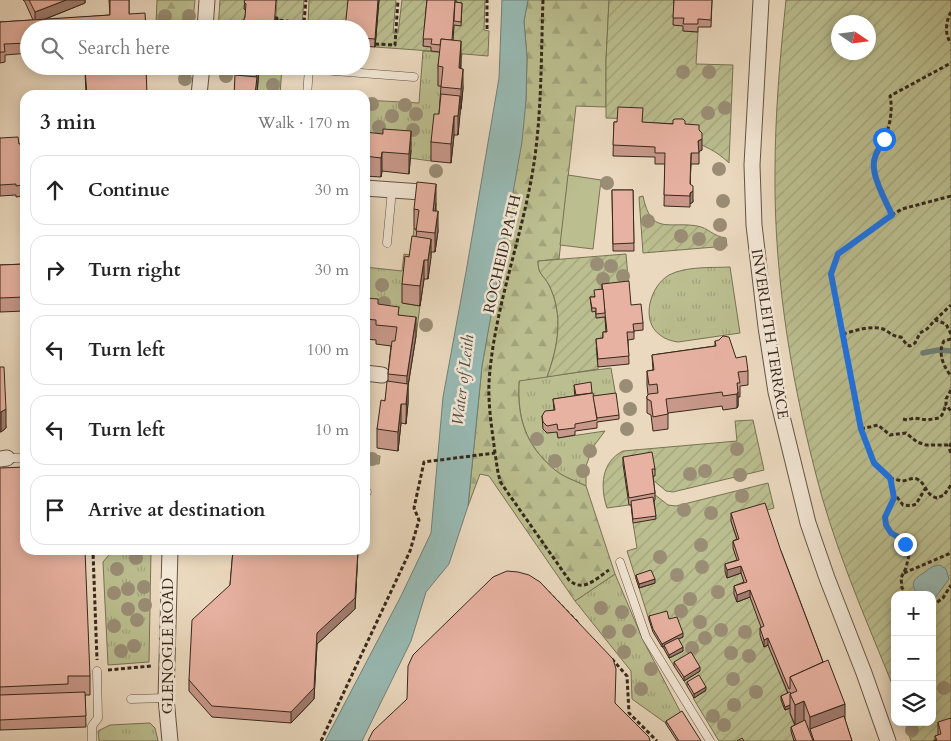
<!DOCTYPE html>
<html lang="en">
<head>
<meta charset="utf-8">
<style>
	:root { --surface:#fff; --page:#f6f6f6; --text:#222; --muted:#767676; --line:#e0e0e0 }
	body { margin:0; font-family:Cardo,serif; background:var(--page); color:var(--text) }
	.controls { position:absolute; right:15px; bottom:15px; display:grid; overflow:hidden; border-radius:10px; box-shadow:0 2px 12px #0003 }
	.controls button { width:45px; height:45px; display:grid; place-items:center; padding:0; border:0; border-bottom:1px solid var(--line); background:var(--surface); color:var(--text); font:25px sans-serif }
	.compass { position:absolute; left:831px; top:15px; width:45px; height:45px; border-radius:50%; background:var(--surface); box-shadow:0 2px 12px #0003; rotate:103deg }
	.stop { position:absolute; width:15px; height:15px; margin:-11px; border:4px solid #1a73e8; border-radius:50%; background:#fff }
	.stop.end { background:#1a73e8; border-color:#fff; box-shadow:0 1px 5px #0008 }
	.list { margin:0; padding:0; list-style:none }
	h2 { display:flex; justify-content:space-between; align-items:center; height:65px; margin:0; padding:0 20px; font-size:21px }
	h2 small { font-size:16px; font-weight:400; color:var(--muted) }
	.list li { display:grid; grid-template-columns:32px 1fr auto; gap:15px; align-items:center; box-sizing:border-box; height:70px; margin:0 10px 10px; padding:0 10px; border:1px solid var(--line); border-radius:15px }
	.list b { display:block; font-size:19px; white-space:nowrap }
	.list em { font-size:16px; font-style:normal; color:var(--muted) }
	.icon { flex:none; width:28px; height:28px; fill:none; stroke:currentColor; stroke-width:2; stroke-linecap:round; stroke-linejoin:round }
	.map { position:relative; flex:none; width:951px; height:741px; overflow:hidden }
	.search { position:absolute; background:var(--surface); box-shadow:0 2px 12px #0003; left:20px; top:20px; width:350px; height:55px; display:flex; align-items:center; gap:12px; box-sizing:border-box; padding:0 18px; border-radius:28px; color:var(--muted); font-size:19px }
	.panel { position:absolute; background:var(--surface); box-shadow:0 2px 12px #0003; left:20px; top:90px; width:350px; height:465px; border-radius:15px }
	.map>svg:first-child { display:block }
</style>
</head>
<body>
<div class="map">
<svg width="951" height="741" viewBox="0 0 951 741">
	<defs>
		<pattern id="grass-tufts" width="24" height="20" patternUnits="userSpaceOnUse" patternTransform="scale(1.25)"><rect width="24" height="20" fill="#bbbe8f"/><path d="M3 7l-1-3M5 7V3M7 7l1-3M15 17l-1-3M17 17v-4M19 17l1-3" fill="none" stroke="#a1a37b"/></pattern>
		<pattern id="forest-firs" width="22" height="20" patternUnits="userSpaceOnUse" patternTransform="scale(1.25)"><rect width="22" height="20" fill="#bbbe8f"/><path d="M5 1l3.5 6h-7zM16 11l3.5 6h-7z" fill="#a1a37b"/></pattern>
		<pattern id="garden-furrows" width="10" height="10" patternUnits="userSpaceOnUse" patternTransform="scale(1.25)"><rect width="10" height="10" fill="#bbbe8f"/><path d="M-1 1l2-2M0 10L10 0M9 11l2-2" fill="none" stroke="#a1a37b"/></pattern>
	</defs>
	<rect width="100%" height="100%" fill="#ebd9bf"/>
	<filter id="stains"><feTurbulence type="fractalNoise" baseFrequency=".004" numOctaves="4"/><feColorMatrix values="0 0 0 0 .2 0 0 0 0 .09 0 0 0 0 .02 0 0 0 .5 -.17"/></filter>
	<radialGradient id="worn" r=".72"><stop offset=".6" stop-color="#630" stop-opacity="0"/><stop offset="1" stop-color="#630" stop-opacity=".3"/></radialGradient>
	<g fill="url(#grass-tufts)" stroke="#787355">
		<path d="M423,51L462,54L461,61L441,58L438,85L443,86L441,107L461,109L460,115L441,113L434,133L431,161L365,152V100L419,103Z"/>
		<path d="M259,66H282L280,95H240L257,91Z"/>
		<path d="M414,229H419L416,250L431,252V258L412,256L402,303L420,306L416,336L365,317V267L402,271L404,254L411,255Z"/>
		<path d="M730,267L740,333L678,342C671,341 665,339 660,335C640,321 650,286 669,275C686,266 711,268 730,267Z"/>
		<path d="M611,368L616,397L593,400L574,389L576,403L557,432L558,438L605,431L593,447L586,466V486C576,481 563,477 555,470C525,445 517,418 519,380Z"/>
		<path d="M365,454L380,456L379,464L365,463Z"/>
		<path d="M113,550H151L149,662L108,665L103,562Z"/>
		<path d="M615,574L643,640L682,715L667,724L632,699L631,671L575,601Z"/>
		<path d="M150,723L155,728L158,741H99L98,731L110,725Z"/>
	</g>
	<g fill="url(#forest-firs)" stroke="#787355">
		<path d="M157,0H195L193,21L156,24Z"/>
		<path d="M528,0H609L606,60V107L576,106L559,259L538,261C538,275 544,275 549,285C564,315 558,347 547,377L519,381C517,418 525,445 555,470C563,477 576,481 586,486L615,574L575,601L489,476L480,474L468,506L482,366L526,100L527,57L524,21Z"/>
	</g>
	<g fill="url(#garden-furrows)" stroke="#787355" fill-rule="evenodd">
		<path d="M220,0H247L244,9L246,11L245,24L243,29H218Z"/>
		<path d="M277,0H304L302,24L308,25L309,0H348L346,29H275Z"/>
		<path d="M378,0H396L393,33H398L402,0H427L423,46L432,47L431,51L375,47Z"/>
		<path d="M456,0H485L484,30L489,31L488,56L452,53Z"/>
		<path d="M609,0H674L684,26V31L698,32L696,64L733,65L729,163C703,138 676,139 642,133V119L606,118V60Z"/>
		<path d="M786,0H951V737L939,741H911L905,722H932V595H895V691C869,627 841,563 822,497C793,392 774,282 775,173C775,115 780,57 786,0ZM838,22H868V52H838Z"/>
		<path d="M643,196C651,236 669,221 697,226C709,228 712,236 726,238L727,246L643,253L639,197Z"/>
		<path d="M626,254L629,289L595,301L596,318L605,317L607,339L596,347L598,369L547,377C558,347 564,315 549,285C543,274 538,275 538,261Z"/>
		<path d="M753,420L764,470L673,492L666,491L653,480L652,476H654L652,459L629,505L607,508C600,487 601,462 623,451L737,441L735,421Z"/>
		<path d="M768,483L774,508L731,521L739,546V567L727,577L741,573L747,589L734,594L737,602L750,597L764,633V647L768,645L789,697L781,700L785,710L795,706L790,714L794,724L804,721L805,724L795,741H719L693,698L706,691L687,686L684,681L700,671L674,666L669,658L683,651L678,642L664,649L662,647L678,639L666,615L649,620L639,588L654,583L651,574L636,579L627,551L637,548L633,523L653,501L654,494L668,505L676,506Z"/>
	</g>
	<path fill="#bbbe8f" stroke="#787355" d="M568,175L601,180L593,249L560,245Z"/>
	<g fill="#98bab4" stroke="#718077">
		<path d="M502,0H528L524,21L527,57L526,100L522,142L482,366L468,506L449,564L426,592L411,641L362,741H325L401,596L431,533L443,397L466,272L499,78Z"/>
		<path d="M940,565L946,569L949,579L932,602V595H918C909,582 914,579 925,572C931,567 933,566 940,565Z"/>
	</g>
	<g fill="none" stroke-linecap="round" stroke-linejoin="round">
		<path stroke="#718077" stroke-width="5.5" d="M923,353L938,350L951,351"/>
		<defs>
			<g id="lane">
				<path d="M295,68L414,77"/>
				<path d="M307,95L309,69"/>
				<path d="M387,243L392,190"/>
				<path d="M7,458H25"/>
				<path d="M365,491L367,492"/>
				<path d="M620,562L646,637L710,741"/>
				<path d="M131,699L166,698"/>
				<path d="M92,741V726L98,718L97,671"/>
			</g>
			<g id="street">
				<path d="M761,0L752,165L754,225L766,327L776,392L808,523L827,578L864,673L888,741"/>
				<path d="M205,29L207,0"/>
				<path d="M199,95L202,66"/>
				<path d="M365,188L421,192"/>
				<path d="M365,373L382,375"/>
				<path d="M0,459L7,458"/>
				<path d="M170,550L166,698L170,741"/>
			</g>
		</defs>
		<use href="#lane" stroke="#635444" stroke-width="9"/>
		<use href="#street" stroke="#635444" stroke-width="17"/>
		<g stroke="#36281b" stroke-width="3" stroke-dasharray="4 2.5" stroke-linecap="butt">
			<path d="M543,0C541,54 542,109 534,163C523,236 494,307 489,382C488,406 492,429 495,453C497,464 497,472 501,483L569,580C584,593 595,579 609,570"/>
			<path d="M951,12C946,21 944,34 951,43"/>
			<path d="M275,18H277V20L304,23L306,0"/>
			<path d="M487,29V0"/>
			<path d="M375,44L395,45L398,0"/>
			<path d="M892,215C885,200 874,181 874,163C874,154 881,147 884,139C890,127 893,109 890,96L951,63"/>
			<path d="M935,320L951,305"/>
			<path d="M843,334C854,331 871,325 883,329C890,332 893,337 901,337L907,345L910,346L915,343L920,333L927,329L935,320L946,324L951,334"/>
			<path d="M951,339L944,341C937,353 944,367 951,376"/>
			<path d="M951,390L946,399V405L951,411"/>
			<path d="M903,419L907,420L914,418L927,420L939,418L942,415L946,405"/>
			<path d="M861,429L878,425L890,435L906,433L917,442L926,445H949"/>
			<path d="M951,443L949,448L951,453"/>
			<path d="M890,478C893,479 898,480 902,481C907,481 912,477 917,479C927,484 925,495 937,498L944,495L951,485"/>
			<path d="M894,498V495L896,496L903,505L911,506L916,504L925,489"/>
			<path d="M96,550L93,552L97,660"/>
			<path d="M904,573L951,553"/>
			<path d="M543,587L579,624"/>
			<path d="M907,595L902,588L901,578L906,568L909,555L905,544L900,538L891,533L886,525L885,517L894,498L891,482L890,478L874,463L861,429L831,274L838,254L892,215L902,209L951,196"/>
			<path d="M932,606L943,598L951,585"/>
			<path d="M612,659L627,676L629,713L657,741"/>
			<path d="M108,670L151,666"/>
			<path d="M321,741L410,551L419,520L414,508L424,462L495,453"/>
		</g>
		<use href="#lane" stroke="#f2e6d5" stroke-width="8"/>
		<use href="#street" stroke="#f2e6d5" stroke-width="15"/>
	</g>
	<g fill="#9a8d75">
		<circle cx="165" cy="16" r="7"/>
		<circle cx="189" cy="16" r="7"/>
		<circle cx="683" cy="72" r="7"/>
		<circle cx="709" cy="72" r="7"/>
		<circle cx="226" cy="76" r="7"/>
		<circle cx="185" cy="79" r="7"/>
		<circle cx="273" cy="85" r="7"/>
		<circle cx="372" cy="104" r="7"/>
		<circle cx="405" cy="105" r="7"/>
		<circle cx="725" cy="108" r="7"/>
		<circle cx="708" cy="113" r="7"/>
		<circle cx="416" cy="114" r="7"/>
		<circle cx="392" cy="116" r="7"/>
		<circle cx="379" cy="127" r="7"/>
		<circle cx="413" cy="130" r="7"/>
		<circle cx="719" cy="169" r="7"/>
		<circle cx="436" cy="171" r="7"/>
		<circle cx="607" cy="183" r="7"/>
		<circle cx="723" cy="201" r="7"/>
		<circle cx="648" cy="221" r="7"/>
		<circle cx="720" cy="225" r="7"/>
		<circle cx="681" cy="236" r="7"/>
		<circle cx="699" cy="239" r="7"/>
		<circle cx="720" cy="244" r="7"/>
		<circle cx="597" cy="264" r="7"/>
		<circle cx="611" cy="266" r="7"/>
		<circle cx="623" cy="276" r="7"/>
		<circle cx="603" cy="279" r="7"/>
		<circle cx="382" cy="285" r="7"/>
		<circle cx="384" cy="303" r="7"/>
		<circle cx="426" cy="325" r="7"/>
		<circle cx="626" cy="386" r="7"/>
		<circle cx="630" cy="409" r="7"/>
		<circle cx="627" cy="429" r="7"/>
		<circle cx="537" cy="439" r="7"/>
		<circle cx="737" cy="449" r="7"/>
		<circle cx="590" cy="451" r="7"/>
		<circle cx="372" cy="459" r="7"/>
		<circle cx="555" cy="461" r="7"/>
		<circle cx="583" cy="471" r="7"/>
		<circle cx="705" cy="471" r="7"/>
		<circle cx="690" cy="474" r="7"/>
		<circle cx="740" cy="475" r="7"/>
		<circle cx="742" cy="496" r="7"/>
		<circle cx="684" cy="510" r="7"/>
		<circle cx="711" cy="513" r="7"/>
		<circle cx="701" cy="545" r="7"/>
		<circle cx="660" cy="557" r="7"/>
		<circle cx="136" cy="558" r="7"/>
		<circle cx="702" cy="567" r="7"/>
		<circle cx="117" cy="569" r="7"/>
		<circle cx="677" cy="575" r="7"/>
		<circle cx="144" cy="587" r="7"/>
		<circle cx="128" cy="589" r="7"/>
		<circle cx="718" cy="592" r="7"/>
		<circle cx="114" cy="593" r="7"/>
		<circle cx="690" cy="599" r="7"/>
		<circle cx="145" cy="605" r="7"/>
		<circle cx="601" cy="608" r="7"/>
		<circle cx="128" cy="609" r="7"/>
		<circle cx="681" cy="611" r="7"/>
		<circle cx="622" cy="612" r="7"/>
		<circle cx="137" cy="620" r="7"/>
		<circle cx="700" cy="622" r="7"/>
		<circle cx="114" cy="626" r="7"/>
		<circle cx="721" cy="630" r="7"/>
		<circle cx="629" cy="631" r="7"/>
		<circle cx="609" cy="632" r="7"/>
		<circle cx="745" cy="632" r="7"/>
		<circle cx="705" cy="638" r="7"/>
		<circle cx="134" cy="646" r="7"/>
		<circle cx="692" cy="648" r="7"/>
		<circle cx="121" cy="651" r="7"/>
		<circle cx="624" cy="652" r="7"/>
		<circle cx="731" cy="653" r="7"/>
		<circle cx="749" cy="656" r="7"/>
		<circle cx="651" cy="669" r="7"/>
		<circle cx="733" cy="679" r="7"/>
		<circle cx="944" cy="688" r="7"/>
		<circle cx="641" cy="689" r="7"/>
		<circle cx="756" cy="692" r="7"/>
		<circle cx="734" cy="705" r="7"/>
		<circle cx="713" cy="716" r="7"/>
		<circle cx="724" cy="725" r="7"/>
		<circle cx="912" cy="730" r="7"/>
	</g>
	<g fill="#c8998b" stroke="#36281b">
		<path d="M23,0H85V3L43,20L110,15L109,0H129V14L29,29V53L5,55V62L0,63V22L33,20L25,2Z"/>
		<path d="M245,0H277L243,22L245,17L246,11L244,9Z"/>
		<path d="M348,0H379L375,47L361,46V29Z"/>
		<path d="M427,0H456V2L462,3L461,26L454,25L453,40L461,61V69L463,88L461,109H460L458,135H454L451,163L431,161V142L439,114L441,86H438V66L440,52L431,51V47L423,46Z"/>
		<path d="M674,0H712L711,27H698V32L683,31V26L673,25Z"/>
		<path d="M236,66H259L257,95L236,75Z"/>
		<path d="M85,70L147,95H86Z"/>
		<path d="M614,122L685,124L699,130L702,150L699,151V164H691L690,184L693,202L690,204V207L664,206L665,164H655V157L613,156Z"/>
		<path d="M365,132L411,150L409,174L382,171L381,177L365,176Z"/>
		<path d="M0,138L19,144H25V186H22V196L16,197V195L0,196Z"/>
		<path d="M612,190H633L634,251H613Z"/>
		<path d="M436,203V211L438,231L435,252H431L428,279H424L420,306L402,303V284L416,237L417,229H414V209Z"/>
		<path d="M25,264V311L0,312V265Z"/>
		<path d="M602,284L631,305L643,323V330L634,331V339L628,340L629,364L598,367L596,339L603,338V332H606L605,317L596,318V311L592,312L590,297H594L602,289Z"/>
		<path d="M365,298L399,315L416,336L408,386V403L406,424L401,423L398,451L377,448V429L385,401L388,381V374L391,346L376,344V340L365,339Z"/>
		<path d="M715,341L736,358L748,371V385L740,386V397H738V406L737,408L723,410L722,406L668,413V429L653,431L651,415L647,413V396L648,395L647,385V371L653,370L652,355L715,346Z"/>
		<path d="M0,367L6,428L1,432H0Z"/>
		<path d="M574,385L593,396L619,415V419L597,422V428L575,431V435L558,438L557,432L547,433L543,429L542,416L554,410L553,399L575,396Z"/>
		<path d="M623,457L655,469V476H653L655,493V500L654,501L656,519L633,523L631,505H629L623,464Z"/>
		<path d="M0,468L90,676V695H85L86,727L0,730Z"/>
		<path d="M731,513L781,551L845,720L852,741H794L791,731V727L795,725L790,713V708L785,710L781,700V696L788,693L768,645L764,647L760,635V628L761,627L750,597L737,602L734,594V586L744,582L741,573L727,578L725,571V564L737,560L733,548V541L737,539L731,521Z"/>
		<path d="M233,550H358L355,609L317,644L314,699L291,723L212,717L189,691V680L230,585Z"/>
		<path d="M636,575L655,583L639,588L636,579Z"/>
		<path d="M649,616L669,619L683,637L678,639L683,651L669,658L664,649V646L662,647L653,632L649,620Z"/>
		<path d="M674,662L700,671L684,681L674,666Z"/>
		<path d="M687,682L706,690L694,698L687,686Z"/>
		<path d="M666,721L701,741H677L666,724Z"/>
		<path d="M938,722L951,741L935,740V736L938,735Z"/>
	</g>
	<g fill="#a27d71" stroke="#36281b">
		<path d="M66,0H85V3L35,23V12Z"/>
		<path d="M378,0H379L375,47V39Z"/>
		<path d="M461,41V61L459,88V68Z"/>
		<path d="M257,66H259L257,95H255Z"/>
		<path d="M463,69V88L461,109V89Z"/>
		<path d="M460,96V115L458,135V116Z"/>
		<path d="M454,116V135L451,163V144Z"/>
		<path d="M411,131V150L409,174V154Z"/>
		<path d="M702,139V150L698,152V141Z"/>
		<path d="M382,152V171L381,177V158Z"/>
		<path d="M691,153L690,193L693,191V202L690,204V184Z"/>
		<path d="M436,184V203L433,230V211Z"/>
		<path d="M438,211V231L435,252V233Z"/>
		<path d="M431,239V258L428,279V260Z"/>
		<path d="M424,260V279L420,306V286Z"/>
		<path d="M416,317V336L408,386V403L406,424L407,376Z"/>
		<path d="M738,392V406L737,408V394Z"/>
		<path d="M401,404V423L398,451V432Z"/>
		<path d="M6,409V428L1,432V412Z"/>
		<path d="M358,550L355,609L317,644L314,699L291,723V712L317,633Z"/>
		<path d="M741,566V573L727,578V570Z"/>
		<path d="M655,579V583L639,588V584Z"/>
		<path d="M750,590V597L737,602V595Z"/>
		<path d="M683,633V637L662,647V644Z"/>
		<path d="M768,638V645L764,647V640Z"/>
		<path d="M683,647V651L669,658V655Z"/>
		<path d="M700,667V671L684,681V677Z"/>
		<path d="M706,687V690L694,698V694Z"/>
		<path d="M804,701V721L795,725V705Z"/>
		<path d="M845,704V723L810,729V717Z"/>
		<path d="M790,705V708L785,710V707Z"/>
	</g>
	<g fill="#e8b2a2" stroke="#36281b">
		<path d="M29,0H66L35,12Z"/>
		<path d="M110,0H129V14L145,13L146,29H29V43L4,44L5,52H0V22L110,15Z"/>
		<path d="M245,0H276L274,29H255V23L243,22L245,17L246,4L244,2Z"/>
		<path d="M348,0H378L375,39L361,38V29H345Z"/>
		<path d="M427,0H455L452,40L441,39L440,45L431,44L432,39H423Z"/>
		<path d="M674,0H712L711,20L698,19V24H683L684,18H673Z"/>
		<path d="M455,2L462,3L461,22L454,21Z"/>
		<path d="M235,21L255,23V29H234Z"/>
		<path d="M441,39L461,41L459,68L463,69L461,89L441,87L443,67L438,66Z"/>
		<path d="M236,66H257V71L236,70Z"/>
		<path d="M146,67L147,95H87L85,70Z"/>
		<path d="M235,75L257,77L255,95H234Z"/>
		<path d="M441,94L460,96L458,116H454L451,144L431,142L434,114H439Z"/>
		<path d="M618,107L643,108L642,122L673,124V120L675,119H683L685,121V124L699,125V130L702,133V139L698,141L699,153H691L690,184L693,186V191L690,193V196L664,195L665,153H655V147L613,145L614,122H617Z"/>
		<path d="M383,129L411,131L409,154L382,152L381,158L365,156V132L383,134Z"/>
		<path d="M18,137L19,144H25V175H21L22,185L16,186V184L0,185V138Z"/>
		<path d="M417,182L436,184L433,211H438L435,233L416,231L419,210L414,209Z"/>
		<path d="M612,190H633L634,243L613,244Z"/>
		<path d="M412,236L431,239L428,260H424L420,286L402,284L405,256L409,257Z"/>
		<path d="M25,264V297L0,298V265Z"/>
		<path d="M629,281L631,305L641,304L643,323L633,324L634,332H627L629,356L598,359L596,339L603,338V332H607L602,284Z"/>
		<path d="M603,289L605,313L596,314V308H592L590,297H595L594,290Z"/>
		<path d="M365,298L378,299V304L399,307L398,315L416,317L407,376L388,374L392,341H395L397,327L376,325V320L365,319Z"/>
		<path d="M723,336L729,337L736,358L746,356L748,371L738,372L740,383H737L738,392L737,394L723,396L722,392L666,399L668,414L653,417L651,401L647,399V396L649,394L658,393L657,384L649,385L647,371L654,370L652,355L716,346L715,341L719,340Z"/>
		<path d="M0,367H4L6,409L1,412H0Z"/>
		<path d="M387,381L408,384L406,404H401L398,432L377,429L381,400L385,401Z"/>
		<path d="M591,382L592,393L576,395L574,385Z"/>
		<path d="M593,393L597,420L575,424V428L558,430L557,424L547,426L543,422L542,416L545,411L555,410L553,399Z"/>
		<path d="M616,393L619,415L597,418L593,396Z"/>
		<path d="M652,452L655,469H652L655,493L629,498L623,457Z"/>
		<path d="M25,467V550H85L90,676H68V684L0,687V468Z"/>
		<path d="M653,497L656,516L633,519L631,501Z"/>
		<path d="M765,503L781,551L823,662L790,677V689H789L768,638L764,640L760,628L764,626L750,590L737,595L734,586L747,582L741,566L727,570L725,564L739,560L733,541L739,539L731,513Z"/>
		<path d="M233,550H358L355,598L317,633L314,688L291,712L212,706L189,680L192,620L230,585Z"/>
		<path d="M651,570L655,579L639,584L636,575Z"/>
		<path d="M507,571L518,572L529,575L540,582L613,659L616,669L615,703L649,737L650,741H368L373,731L407,699L408,666L413,655L493,577Z"/>
		<path d="M667,611L669,619L677,617L683,633L662,644L653,629L649,616Z"/>
		<path d="M678,638L683,647L669,655L664,645Z"/>
		<path d="M691,652L700,667L684,677L674,662Z"/>
		<path d="M828,660L845,704L810,717L804,701L795,705L790,694L797,691L790,677Z"/>
		<path d="M699,675L706,687L694,694L687,682Z"/>
		<path d="M85,692L86,716L0,720V695Z"/>
		<path d="M790,692L791,694H790V705L785,707L781,696Z"/>
		<path d="M682,711L701,741H679L666,721Z"/>
		<path d="M844,716L852,741H814L810,729Z"/>
		<path d="M951,718V741H933L937,740L935,736L941,734L938,722Z"/>
		<path d="M805,720L813,741H796L791,727Z"/>
		<path d="M742,738L744,741H737Z"/>
	</g>
	<g fill="none" stroke-linecap="round" stroke-linejoin="round">
		<path stroke="#1a73e8" stroke-width="6" d="M884,139C881,145 877,151 875,157C869,173 886,201 892,215L838,254L831,274L861,429L874,463L890,478L891,482L894,498L885,517L886,525L891,533L900,538L905,544"/>
	</g>
	<g text-anchor="middle" stroke-width="5" stroke-linejoin="round" paint-order="stroke">
		<g font-size="15" fill="#36281b" stroke="#f2e6d5">
			<text transform="translate(502 254) rotate(-77)" y="5">ROCHEID PATH</text>
			<text transform="translate(770 334) rotate(81)" y="5">INVERLEITH TERRACE</text>
			<text transform="translate(168 646) rotate(-90)" y="5">GLENOGLE ROAD</text>
		</g>
		<g font-size="16" font-style="italic" fill="#4e4c41" stroke="#f2e6d5">
			<text transform="translate(462 380) rotate(-83)" y="6">Water of Leith</text>
		</g>
	</g>
	<rect width="100%" height="100%" filter="url(#stains)"/>
	<rect width="100%" height="100%" fill="url(#worn)"/>
</svg>
<div class="controls">
<button>+</button>
<button>−</button>
<button><svg class="icon" aria-label="layers" viewBox="0 0 24 24"><path d="M12 4l9 5-9 5-9-5zM3 14l9 5 9-5"/></svg></button>
</div>
<svg class="compass" viewBox="-18 -18 36 36"><path d="M0-13l5 13h-10z" fill="#e53935"/><path d="M0 13l5-13h-10z" fill="#767676"/></svg>
<div class="stop" style="left:884px;top:139px"></div>
<div class="stop end" style="left:905px;top:544px"></div>
<div class="search"><svg class="icon" aria-label="search" viewBox="0 0 24 24"><circle cx="10" cy="10" r="6"/><path d="M15 15l6 6"/></svg>Search here</div>
<section class="panel">
<h2>3 min<small>Walk · 170 m</small></h2>
<ul class="list">
<li><svg class="icon" aria-label="ahead" viewBox="0 0 24 24"><path d="M12 20V5M6 11l6-6 6 6"/></svg><div><b>Continue</b></div><em>30 m</em></li>
<li><svg class="icon" aria-label="right" viewBox="0 0 24 24"><path d="M7 20v-9h11M14 6l5 5-5 5"/></svg><div><b>Turn right</b></div><em>30 m</em></li>
<li><svg class="icon" aria-label="left" viewBox="0 0 24 24"><path d="M17 20v-9H6M10 6l-5 5 5 5"/></svg><div><b>Turn left</b></div><em>100 m</em></li>
<li><svg class="icon" aria-label="left" viewBox="0 0 24 24"><path d="M17 20v-9H6M10 6l-5 5 5 5"/></svg><div><b>Turn left</b></div><em>10 m</em></li>
<li><svg class="icon" aria-label="arrive" viewBox="0 0 24 24"><path d="M6 21V4h12l-3 4 3 4H6"/></svg><div><b>Arrive at destination</b></div></li>
</ul>
</section>
</div>
</body>
</html>
